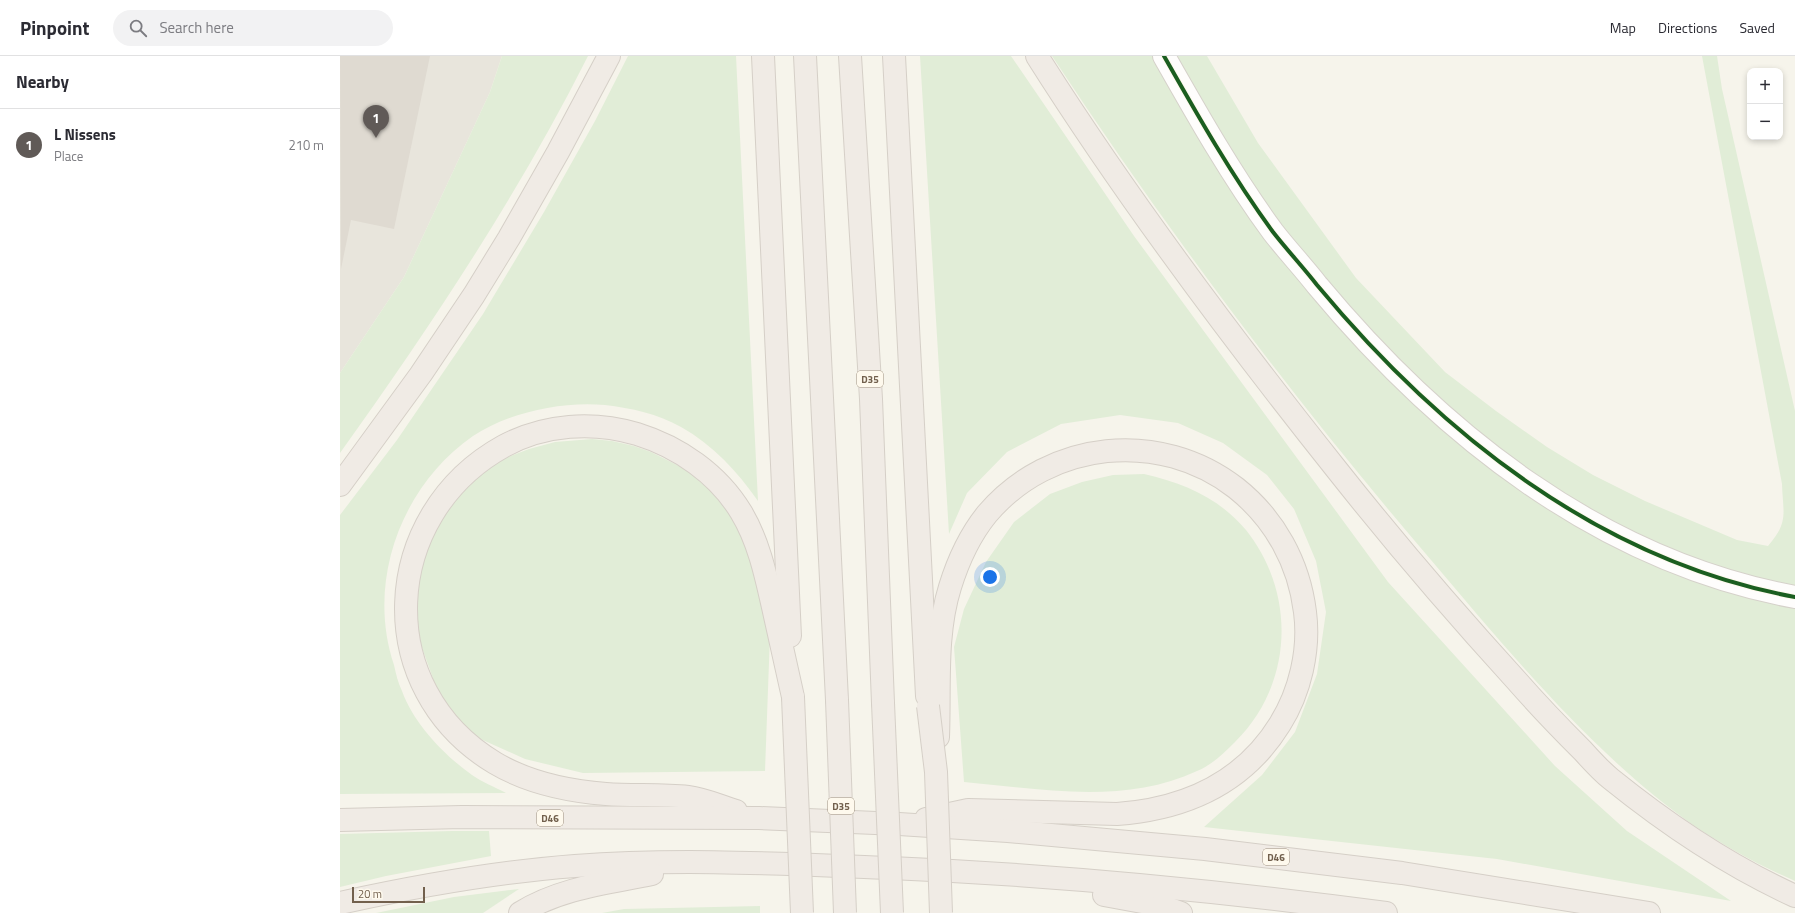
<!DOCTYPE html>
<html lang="en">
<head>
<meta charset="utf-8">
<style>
	:root { --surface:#fff; --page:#f2f2f3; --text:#2b2b33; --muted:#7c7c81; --line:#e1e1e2; --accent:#605a57 }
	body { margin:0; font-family:"Titillium Web",sans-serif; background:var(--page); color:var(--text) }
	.controls { position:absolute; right:12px; top:12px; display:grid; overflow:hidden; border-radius:8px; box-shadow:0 2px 6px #0003 }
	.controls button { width:36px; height:36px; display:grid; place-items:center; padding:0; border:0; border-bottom:1px solid var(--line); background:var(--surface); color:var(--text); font:20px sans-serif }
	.scale { position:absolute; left:12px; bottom:10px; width:73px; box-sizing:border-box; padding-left:4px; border:2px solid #72604d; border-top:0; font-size:11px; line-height:14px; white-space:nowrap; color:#72604d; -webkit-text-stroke:3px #fef9ed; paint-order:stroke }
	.you { position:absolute; left:650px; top:521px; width:14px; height:14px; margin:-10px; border:3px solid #fff; border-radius:50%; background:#1a73e8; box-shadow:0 0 0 6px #1a73e833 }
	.badge { display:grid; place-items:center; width:26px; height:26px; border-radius:50%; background:var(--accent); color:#fff; font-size:13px; font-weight:700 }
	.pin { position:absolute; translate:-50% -33px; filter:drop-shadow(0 1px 2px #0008) }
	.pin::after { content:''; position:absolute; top:21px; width:14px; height:12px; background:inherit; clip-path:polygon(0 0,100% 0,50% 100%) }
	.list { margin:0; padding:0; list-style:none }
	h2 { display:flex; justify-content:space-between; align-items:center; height:52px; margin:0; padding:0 16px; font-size:17px }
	h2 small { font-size:13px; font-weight:400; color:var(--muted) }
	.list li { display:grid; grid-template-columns:26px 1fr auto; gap:12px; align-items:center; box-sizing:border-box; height:72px; padding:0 16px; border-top:1px solid var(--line) }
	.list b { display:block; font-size:15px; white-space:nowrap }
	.list p { margin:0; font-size:13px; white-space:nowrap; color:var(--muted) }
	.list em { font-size:13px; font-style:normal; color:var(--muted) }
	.icon { flex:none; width:22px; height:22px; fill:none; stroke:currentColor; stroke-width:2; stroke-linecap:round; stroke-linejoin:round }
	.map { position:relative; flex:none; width:1455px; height:857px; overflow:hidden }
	header { display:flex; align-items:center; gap:24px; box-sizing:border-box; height:56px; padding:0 20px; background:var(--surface); border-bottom:1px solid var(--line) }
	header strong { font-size:19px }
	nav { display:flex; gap:22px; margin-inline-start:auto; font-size:14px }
	.search { width:280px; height:36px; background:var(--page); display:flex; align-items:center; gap:10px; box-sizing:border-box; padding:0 14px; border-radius:22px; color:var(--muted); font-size:15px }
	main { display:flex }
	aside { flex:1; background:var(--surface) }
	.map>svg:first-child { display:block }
</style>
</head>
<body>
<header>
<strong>Pinpoint</strong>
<div class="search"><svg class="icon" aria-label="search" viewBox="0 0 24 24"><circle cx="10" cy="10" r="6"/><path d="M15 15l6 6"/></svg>Search here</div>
<nav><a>Map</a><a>Directions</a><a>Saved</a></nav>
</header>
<main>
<aside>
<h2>Nearby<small></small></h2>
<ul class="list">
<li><span class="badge">1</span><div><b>L Nissens</b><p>Place</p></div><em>210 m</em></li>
</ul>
</aside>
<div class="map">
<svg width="1455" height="857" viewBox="0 0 1455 857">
	<rect width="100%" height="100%" fill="#f6f4eb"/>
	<path fill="#e8e5dc" d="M0,0H162L150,36L64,221L0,317Z"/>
	<g fill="#e1edd7">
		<path d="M162,0H248C178,139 91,270 0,397V317L64,221L150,36Z"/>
		<path d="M288,0H396L418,445C397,415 373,389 341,371C318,358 291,352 265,349C222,345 170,356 133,380C61,430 26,526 54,609C56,618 58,627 62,635C74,668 104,699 132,719C142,726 155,731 166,737L0,738V459L57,384L143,258L204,156L255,65Z"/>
		<path d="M580,0H671L794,180L1048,526L1215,710L1287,775L1391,845L1157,803L864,771L922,719L955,676L977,618L986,556L976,505L954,453L927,419L883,387L838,367L780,359L721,368L667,396L627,437L609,478Z"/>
		<path d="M712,0H867L918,87L1016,222L1105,316L1156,355L1207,391L1253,419L1305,445L1397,484L1428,490C1449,466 1443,457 1442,428L1362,0H1377L1382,33L1455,355V825C1420,810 1388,792 1356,771C1256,702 1169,596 1091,504C954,344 828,176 712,0Z"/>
		<path d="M252,383L272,385L294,390L311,396L345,413L373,436L392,459L408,483L430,579L425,715L243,717L185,703L136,681L101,645L75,572L76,532L85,491L112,447L134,423L165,402L189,393L215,386Z"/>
		<path d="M804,418C844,427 879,442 906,474C957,538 953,629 895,686C884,697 872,709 857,715C784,749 702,733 624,726L614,591L624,553L646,506L674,466L710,438L742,426L773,419Z"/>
		<path d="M112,775H149L151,800L46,820L0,831V778Z"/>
		<path d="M179,833L143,857H36L114,841Z"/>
		<path d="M420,850V857H262L284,853Z"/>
	</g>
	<path fill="#dfdad1" d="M0,0H90L54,173L11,164L1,213Z"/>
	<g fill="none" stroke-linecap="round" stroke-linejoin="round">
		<defs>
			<path id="street" d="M824,0C858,60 892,120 933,176C947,194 963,211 977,229C1101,378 1260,505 1455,541"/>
			<g id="highway">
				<path d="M423,0L450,580"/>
				<path d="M465,0L497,644"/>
				<path d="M510,0L531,343L543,647"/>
				<path d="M554,0L587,640"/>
				<path d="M697,0C788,144 891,281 997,414C1054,486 1114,556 1176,624C1197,648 1220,672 1243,695C1252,705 1261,715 1271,723C1328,769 1389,810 1455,840"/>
				<path d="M0,429L81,318L134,239L169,182L218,96L269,0"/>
				<path d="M396,755C380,750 364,743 348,741C321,738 293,740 266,738C228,735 187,726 155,707C31,633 39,459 164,390C205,368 253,365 297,378C339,391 378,418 401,456C420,487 427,525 435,560C441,587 447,614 453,641"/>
				<path d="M586,763L628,754L777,758C845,753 903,728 940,668C960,636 970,594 965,556C959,507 935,463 896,432C820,373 710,384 647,458C630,479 618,505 610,531C595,579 600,631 598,681"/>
				<path d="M0,764L122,761L419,762L559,768L668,775L865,793L1062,817L1309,857"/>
				<path d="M764,839L819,849L841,857"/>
				<path d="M0,847C77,830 156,816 235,810C340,802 446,808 551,812C717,819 882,835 1046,857"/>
				<path d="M180,857C220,832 268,827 312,818"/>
			</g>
		</defs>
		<use href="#street" stroke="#d5d1ca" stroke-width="24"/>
		<use href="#highway" stroke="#d5cfc7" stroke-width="24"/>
		<use href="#street" stroke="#fefdfc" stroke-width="22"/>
		<use href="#highway" stroke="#f0ebe5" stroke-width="22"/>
		<defs>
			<g id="highway-bridge">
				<path d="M453,641L462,857"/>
				<path d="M497,644L505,857"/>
				<path d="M543,647L552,857"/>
				<path d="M588,650L596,716L601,857"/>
			</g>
		</defs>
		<use href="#highway-bridge" stroke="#d5cfc7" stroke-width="24" stroke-linecap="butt"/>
		<use href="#highway-bridge" stroke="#f0ebe5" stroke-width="22"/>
		<defs>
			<path id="cycleway" d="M824,0C858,60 892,120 933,176C947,194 963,211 977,229C1101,378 1260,505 1455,541"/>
		</defs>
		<use href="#cycleway" stroke="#fef9ed" stroke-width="6"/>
		<use href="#cycleway" stroke="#1b5e20" stroke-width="4"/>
	</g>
	<g text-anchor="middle" stroke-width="3.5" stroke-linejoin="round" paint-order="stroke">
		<g fill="#fef9ed" stroke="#9c8e7d" stroke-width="1">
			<rect x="517" y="315" width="26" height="16" rx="3"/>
			<rect x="488" y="742" width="26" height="16" rx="3"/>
			<rect x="197" y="754" width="26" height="16" rx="3"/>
			<rect x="923" y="793" width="26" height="16" rx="3"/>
		</g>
		<g font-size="10" font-weight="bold" fill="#72604d">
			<text x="530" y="327">D35</text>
			<text x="501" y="754">D35</text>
			<text x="210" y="766">D46</text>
			<text x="936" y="805">D46</text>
		</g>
	</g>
</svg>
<div class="controls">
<button>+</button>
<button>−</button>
</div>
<div class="scale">20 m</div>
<div class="you"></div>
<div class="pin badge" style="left:36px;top:82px">1</div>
</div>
</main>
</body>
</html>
